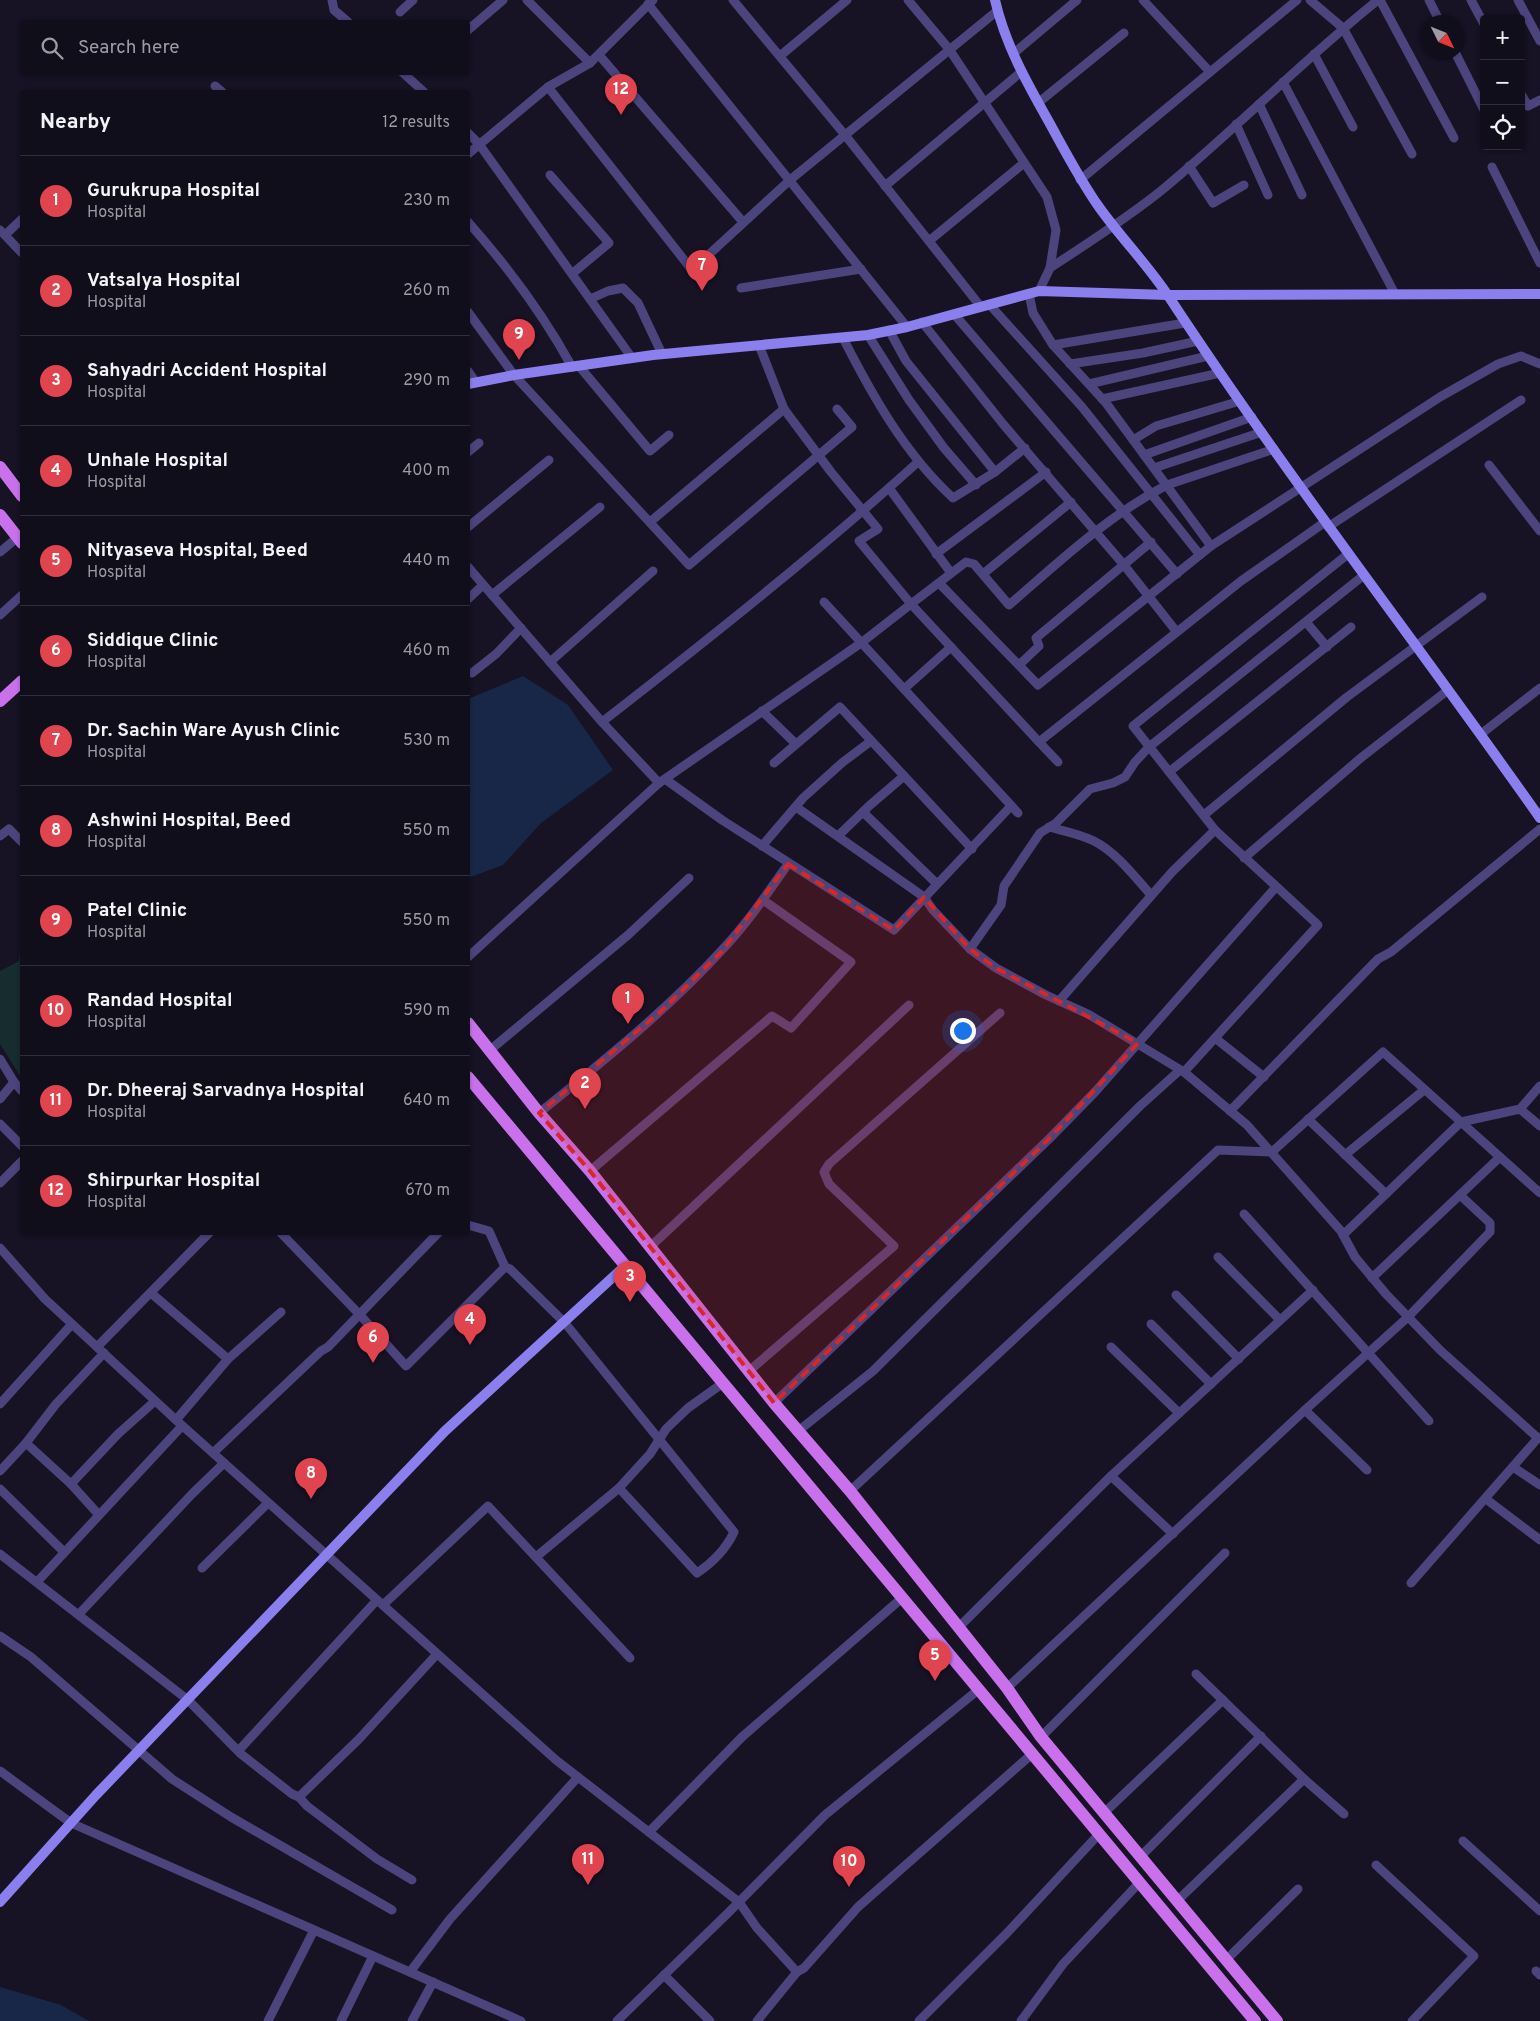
<!DOCTYPE html>
<html lang="en">
<head>
<meta charset="utf-8">
<style>
	:root { --surface:#110e1b; --page:#1a1724; --text:#f1f3f6; --muted:#9c9ca3; --line:#302e3a; --accent:#ea580c }
	body { margin:0; font-family:Overpass,sans-serif; background:var(--page); color:var(--text) }
	.controls { position:absolute; right:15px; top:15px; display:grid; overflow:hidden; border-radius:5px; box-shadow:0 1px 4px #0004 }
	.controls button { width:45px; height:45px; display:grid; place-items:center; padding:0; border:0; border-bottom:1px solid var(--line); background:var(--surface); color:var(--text); font:25px sans-serif }
	.compass { position:absolute; left:1420px; top:15px; width:45px; height:45px; border-radius:50%; background:var(--surface); box-shadow:0 1px 4px #0004; rotate:133deg }
	.you { position:absolute; left:962px; top:1030px; width:18px; height:18px; margin:-12px; border:4px solid #fff; border-radius:50%; background:#1a73e8; box-shadow:0 0 0 8px #1a73e833 }
	.badge { display:grid; place-items:center; width:32px; height:32px; border-radius:50%; background:var(--accent); color:#fff; font-size:16px; font-weight:700 }
	.pin { position:absolute; translate:-50% -41px; filter:drop-shadow(0 1px 2px #0008) }
	.pin::after { content:''; position:absolute; top:26px; width:18px; height:15px; background:inherit; clip-path:polygon(0 0,100% 0,50% 100%) }
	.list { margin:0; padding:0; list-style:none }
	h2 { display:flex; justify-content:space-between; align-items:center; height:65px; margin:0; padding:0 20px; font-size:21px }
	h2 small { font-size:16px; font-weight:400; color:var(--muted) }
	.list li { display:grid; grid-template-columns:32px 1fr auto; gap:15px; align-items:center; box-sizing:border-box; height:90px; padding:0 20px; border-top:1px solid var(--line) }
	.list b { display:block; font-size:19px; white-space:nowrap }
	.list p { margin:0; font-size:16px; white-space:nowrap; color:var(--muted) }
	.list em { font-size:16px; font-style:normal; color:var(--muted) }
	.icon { flex:none; width:28px; height:28px; fill:none; stroke:currentColor; stroke-width:2; stroke-linecap:round; stroke-linejoin:round }
	.map { position:relative; flex:none; width:1540px; height:2021px; overflow:hidden }
	.search { position:absolute; background:var(--surface); box-shadow:0 1px 4px #0004; left:20px; top:20px; width:450px; height:55px; display:flex; align-items:center; gap:12px; box-sizing:border-box; padding:0 18px; border-radius:5px; color:var(--muted); font-size:19px }
	.panel { position:absolute; background:var(--surface); box-shadow:0 1px 4px #0004; left:20px; top:90px; width:450px; height:1145px; border-radius:5px }
	.map>svg:first-child { display:block }
</style>
</head>
<body>
<div class="map">
<svg width="1540" height="2021" viewBox="0 0 1540 2021">
	<rect width="100%" height="100%" fill="#171224"/>
	<path fill="#162c2e" d="M22,929V1079L0,1044V971L19,961Z"/>
	<g fill="#182748">
		<path d="M523,676L568,705L613,770L541,823L503,865L468,878V699Z"/>
		<path d="M0,1987L61,2005L89,2021H0Z"/>
	</g>
	<g fill="none" stroke-linecap="round" stroke-linejoin="round">
		<g stroke="#4b447d" stroke-width="9">
			<path d="M332,0L334,10L348,22"/>
			<path d="M527,0L590,63"/>
			<path d="M733,0L845,135L981,307"/>
			<path d="M908,0L949,49L1047,197L1056,230L1050,268L1039,291"/>
			<path d="M1143,0L1210,72"/>
			<path d="M1310,0L1343,28L1412,154"/>
			<path d="M1380,0L1454,138"/>
			<path d="M1429,0L1440,22"/>
			<path d="M1471,0L1484,24"/>
			<path d="M1518,0L1540,41"/>
			<path d="M648,4L907,327"/>
			<path d="M400,12L413,0"/>
			<path d="M468,30L503,0"/>
			<path d="M1455,52L1484,110"/>
			<path d="M1013,54L1077,0"/>
			<path d="M1314,54L1353,127"/>
			<path d="M599,55L743,222"/>
			<path d="M780,56L847,0"/>
			<path d="M402,72L424,92"/>
			<path d="M1283,82L1395,294"/>
			<path d="M215,86L222,92"/>
			<path d="M548,87L692,270L790,180L997,11"/>
			<path d="M1521,94L1528,106L1540,100"/>
			<path d="M1038,103L1124,33"/>
			<path d="M1259,104L1302,195"/>
			<path d="M1236,124L1268,195"/>
			<path d="M468,133L479,144L632,358"/>
			<path d="M468,154L548,87L590,63L653,0"/>
			<path d="M1189,166L1213,203L1244,185"/>
			<path d="M1492,167L1540,263"/>
			<path d="M550,175L609,243L573,273"/>
			<path d="M1080,180L1297,0"/>
			<path d="M885,186L1021,72"/>
			<path d="M468,222C508,267 543,314 572,367"/>
			<path d="M0,230L22,253"/>
			<path d="M5,235L22,219"/>
			<path d="M929,241L1024,163"/>
			<path d="M1050,268C1088,243 1126,219 1162,190C1236,129 1303,60 1378,0"/>
			<path d="M741,288L861,269"/>
			<path d="M1029,294L1033,313L1053,345L1106,403L1211,546L1440,397L1498,364L1521,356L1540,364"/>
			<path d="M590,299L608,291L623,288L638,303L662,354"/>
			<path d="M989,304L1082,407L1200,555"/>
			<path d="M468,312L514,375L689,565L852,427L837,409"/>
			<path d="M954,314L1177,574"/>
			<path d="M922,322L1003,424L1124,565L1176,631"/>
			<path d="M889,330L906,361L995,472L1025,448"/>
			<path d="M868,335L909,400L944,448L976,485"/>
			<path d="M843,338C872,395 905,454 953,498L995,472"/>
			<path d="M1053,345L1185,323"/>
			<path d="M1070,364L1143,353L1198,341"/>
			<path d="M579,366L650,451L669,435"/>
			<path d="M468,371L475,381"/>
			<path d="M1089,384L1208,356"/>
			<path d="M1102,399L1220,373"/>
			<path d="M1133,440L1156,426L1240,401"/>
			<path d="M1274,449L1167,485C1107,516 1059,562 1009,605L974,564L966,562L911,604L1039,742L1241,581L1325,522"/>
			<path d="M468,452L479,443"/>
			<path d="M1144,455L1252,417"/>
			<path d="M1489,465L1540,531"/>
			<path d="M1154,468L1262,432"/>
			<path d="M889,488L951,573"/>
			<path d="M650,522L784,409"/>
			<path d="M468,527L549,460"/>
			<path d="M1328,527L1521,400"/>
			<path d="M0,552L18,537"/>
			<path d="M936,554L1046,472"/>
			<path d="M468,567L602,722L659,783L468,957"/>
			<path d="M983,574L1071,502"/>
			<path d="M939,583L1038,685L1211,546"/>
			<path d="M492,595L600,507"/>
			<path d="M468,599L483,585"/>
			<path d="M824,602L1018,813"/>
			<path d="M0,615L22,595"/>
			<path d="M1306,622L1327,647"/>
			<path d="M550,662L653,571"/>
			<path d="M1019,665L1039,646L1036,638L1151,542"/>
			<path d="M472,673L496,654L521,628"/>
			<path d="M904,689L951,647"/>
			<path d="M762,711L796,744"/>
			<path d="M602,722C710,638 817,553 918,462"/>
			<path d="M1481,734L1540,688"/>
			<path d="M1039,742L1058,762"/>
			<path d="M774,763L840,707L972,849"/>
			<path d="M1169,772L1351,627"/>
			<path d="M665,779L722,820L894,930L1011,806"/>
			<path d="M659,783L861,643L911,604L859,541L878,529L831,472L784,409L759,345"/>
			<path d="M796,807L924,897L933,910L970,949L996,968L1046,995L1088,1014L1184,1072L1247,1125L1341,1231L1355,1257L1386,1294L1440,1350L1538,1438L1411,1583"/>
			<path d="M863,812L936,883"/>
			<path d="M1204,815L1347,697L1482,597"/>
			<path d="M1049,827C1064,831 1080,834 1094,841C1117,853 1134,876 1151,895"/>
			<path d="M0,836L9,829L22,842"/>
			<path d="M838,836L869,806L904,776"/>
			<path d="M762,846L803,798L843,762L871,741"/>
			<path d="M1244,858L1362,757L1448,690"/>
			<path d="M970,949L1001,905L1004,886L1040,833L1056,823L1090,789L1113,783L1125,777L1135,762L1149,747L1364,575"/>
			<path d="M1059,1001L1172,872L1215,830"/>
			<path d="M1215,1038L1264,1077"/>
			<path d="M489,1051L628,935L689,878"/>
			<path d="M0,1059L14,1082L22,1091"/>
			<path d="M1184,1072L1318,925L1215,830L1133,726L1348,554"/>
			<path d="M0,1099L14,1082"/>
			<path d="M1520,1109L1540,1126"/>
			<path d="M1230,1111L1378,959L1391,952L1540,829"/>
			<path d="M539,1113C602,1062 666,1011 721,951C746,925 767,894 788,864"/>
			<path d="M1308,1119L1386,1194"/>
			<path d="M0,1124L22,1146"/>
			<path d="M1345,1155L1424,1090"/>
			<path d="M590,1171L772,1016L791,1028L851,962L763,900"/>
			<path d="M0,1183L22,1161"/>
			<path d="M1244,1214L1429,1421"/>
			<path d="M280,1232L360,1315L406,1366L505,1267L489,1231L468,1225"/>
			<path d="M1343,1235L1461,1122L1540,1193"/>
			<path d="M650,1247L909,1005"/>
			<path d="M0,1248L45,1299L176,1420L556,1760L739,1902L757,1928L797,1972"/>
			<path d="M1218,1257L1280,1320"/>
			<path d="M505,1267L510,1269L565,1323L734,1532C726,1549 712,1563 697,1573L619,1488"/>
			<path d="M1372,1278L1500,1157"/>
			<path d="M151,1293L228,1359"/>
			<path d="M1176,1295L1239,1359"/>
			<path d="M1151,1324L1211,1384"/>
			<path d="M97,1347L210,1232"/>
			<path d="M1111,1347L1179,1413"/>
			<path d="M749,1371L894,1246L829,1184L824,1172L829,1164L1000,1013"/>
			<path d="M774,1403L1050,1138L1095,1092L1276,887"/>
			<path d="M0,1404L72,1324"/>
			<path d="M1305,1410L1367,1470"/>
			<path d="M176,1420L228,1359L281,1312"/>
			<path d="M797,1432L873,1371L1140,1106L1180,1070"/>
			<path d="M26,1443L71,1484L99,1515"/>
			<path d="M213,1453L321,1351L328,1347L439,1232"/>
			<path d="M1513,1467L1540,1485"/>
			<path d="M0,1471L26,1443L56,1404L104,1353"/>
			<path d="M1111,1476L1173,1534"/>
			<path d="M71,1484L118,1434L155,1401"/>
			<path d="M0,1489L64,1552"/>
			<path d="M850,1491L1218,1150L1272,1152L1383,1052L1461,1122L1520,1109L1540,1086"/>
			<path d="M1486,1499L1540,1540"/>
			<path d="M0,1554L188,1700L241,1754L292,1794L299,1797L307,1806L377,1859L412,1880"/>
			<path d="M536,1557L619,1488L650,1454L666,1429L688,1408L723,1383"/>
			<path d="M202,1568L268,1503"/>
			<path d="M37,1582L182,1426"/>
			<path d="M383,1605L488,1506L630,1658"/>
			<path d="M79,1614L192,1494L224,1463"/>
			<path d="M959,1627L1111,1476L1313,1290"/>
			<path d="M0,1636L31,1657L172,1779L231,1817L392,1910"/>
			<path d="M1196,1674L1304,1779L1344,1814"/>
			<path d="M1007,1688L1305,1410L1408,1317L1490,1232V1223L1460,1195"/>
			<path d="M1041,1737L1225,1553"/>
			<path d="M241,1748L377,1600"/>
			<path d="M0,1771L71,1823L521,2021"/>
			<path d="M299,1797L359,1739L437,1654"/>
			<path d="M1104,1813L1223,1700"/>
			<path d="M649,1832L742,1737L902,1598"/>
			<path d="M1463,1841L1540,1911"/>
			<path d="M1141,1856L1261,1736"/>
			<path d="M1376,1865L1474,1956L1412,2021"/>
			<path d="M1177,1901L1304,1779"/>
			<path d="M1226,1960L1298,1889"/>
			<path d="M1536,1971L1540,1975"/>
			<path d="M410,1972L450,1919L578,1777"/>
			<path d="M664,1975L710,2021"/>
			<path d="M268,2021L314,1930"/>
			<path d="M341,2021L373,1956"/>
			<path d="M412,2021L433,1982"/>
			<path d="M617,2021L729,1912L825,1815L978,1690"/>
			<path d="M757,2021L797,1972L804,1968L858,1907L1032,1754"/>
			<path d="M919,2021L1007,1933L1099,1834"/>
			<path d="M1021,2021L1063,1964L1139,1883"/>
		</g>
		<g stroke="#8b7fed" stroke-width="10">
			<path d="M995,0C1005,44 1027,83 1049,122C1065,151 1080,180 1099,207C1121,238 1148,265 1169,297C1286,475 1417,643 1540,818"/>
			<path d="M468,384L514,375L653,355L868,335L907,327L1039,291L1168,295L1540,294"/>
			<path d="M0,1902L96,1795L445,1431L625,1266"/>
		</g>
		<g stroke="#c871eb" stroke-width="12">
			<path d="M0,467L22,496"/>
			<path d="M0,515L22,543"/>
			<path d="M0,701L22,681"/>
			<path d="M468,1023L539,1113L590,1171L774,1403L850,1491L1007,1688L1041,1737L1277,2021"/>
			<path d="M468,1077L1255,2021"/>
		</g>
	</g>
	<path fill="#d62828" fill-opacity="0.2" stroke="#d62828" stroke-width="4" stroke-dasharray="10 6" stroke-linejoin="round" d="M788,864L894,930L924,897L970,949L996,968L1138,1043L1050,1138L774,1403L590,1171L539,1113L661,1011L722,951Z"/>
</svg>
<div class="controls">
<button>+</button>
<button>−</button>
<button><svg class="icon" aria-label="locate" viewBox="0 0 24 24"><circle cx="12" cy="12" r="6"/><path d="M12 2v4M12 18v4M2 12h4M18 12h4"/></svg></button>
</div>
<svg class="compass" viewBox="-18 -18 36 36"><path d="M0-13l5 13h-10z" fill="#e53935"/><path d="M0 13l5-13h-10z" fill="#9c9ca3"/></svg>
<div class="you"></div>
<div class="pin badge" style="left:628px;top:1024px;background:#e0444e">1</div>
<div class="pin badge" style="left:585px;top:1109px;background:#e0444e">2</div>
<div class="pin badge" style="left:630px;top:1302px;background:#e0444e">3</div>
<div class="pin badge" style="left:470px;top:1345px;background:#e0444e">4</div>
<div class="pin badge" style="left:935px;top:1681px;background:#e0444e">5</div>
<div class="pin badge" style="left:373px;top:1363px;background:#e0444e">6</div>
<div class="pin badge" style="left:702px;top:291px;background:#e0444e">7</div>
<div class="pin badge" style="left:311px;top:1499px;background:#e0444e">8</div>
<div class="pin badge" style="left:519px;top:360px;background:#e0444e">9</div>
<div class="pin badge" style="left:849px;top:1887px;background:#e0444e">10</div>
<div class="pin badge" style="left:588px;top:1885px;background:#e0444e">11</div>
<div class="pin badge" style="left:621px;top:115px;background:#e0444e">12</div>
<div class="search"><svg class="icon" aria-label="search" viewBox="0 0 24 24"><circle cx="10" cy="10" r="6"/><path d="M15 15l6 6"/></svg>Search here</div>
<section class="panel">
<h2>Nearby<small>12 results</small></h2>
<ul class="list">
<li><span class="badge" style="background:#e0444e">1</span><div><b>Gurukrupa Hospital</b><p>Hospital</p></div><em>230 m</em></li>
<li><span class="badge" style="background:#e0444e">2</span><div><b>Vatsalya Hospital</b><p>Hospital</p></div><em>260 m</em></li>
<li><span class="badge" style="background:#e0444e">3</span><div><b>Sahyadri Accident Hospital</b><p>Hospital</p></div><em>290 m</em></li>
<li><span class="badge" style="background:#e0444e">4</span><div><b>Unhale Hospital</b><p>Hospital</p></div><em>400 m</em></li>
<li><span class="badge" style="background:#e0444e">5</span><div><b>Nityaseva Hospital, Beed</b><p>Hospital</p></div><em>440 m</em></li>
<li><span class="badge" style="background:#e0444e">6</span><div><b>Siddique Clinic</b><p>Hospital</p></div><em>460 m</em></li>
<li><span class="badge" style="background:#e0444e">7</span><div><b>Dr. Sachin Ware Ayush Clinic</b><p>Hospital</p></div><em>530 m</em></li>
<li><span class="badge" style="background:#e0444e">8</span><div><b>Ashwini Hospital, Beed</b><p>Hospital</p></div><em>550 m</em></li>
<li><span class="badge" style="background:#e0444e">9</span><div><b>Patel Clinic</b><p>Hospital</p></div><em>550 m</em></li>
<li><span class="badge" style="background:#e0444e">10</span><div><b>Randad Hospital</b><p>Hospital</p></div><em>590 m</em></li>
<li><span class="badge" style="background:#e0444e">11</span><div><b>Dr. Dheeraj Sarvadnya Hospital</b><p>Hospital</p></div><em>640 m</em></li>
<li><span class="badge" style="background:#e0444e">12</span><div><b>Shirpurkar Hospital</b><p>Hospital</p></div><em>670 m</em></li>
</ul>
</section>
</div>
</body>
</html>
